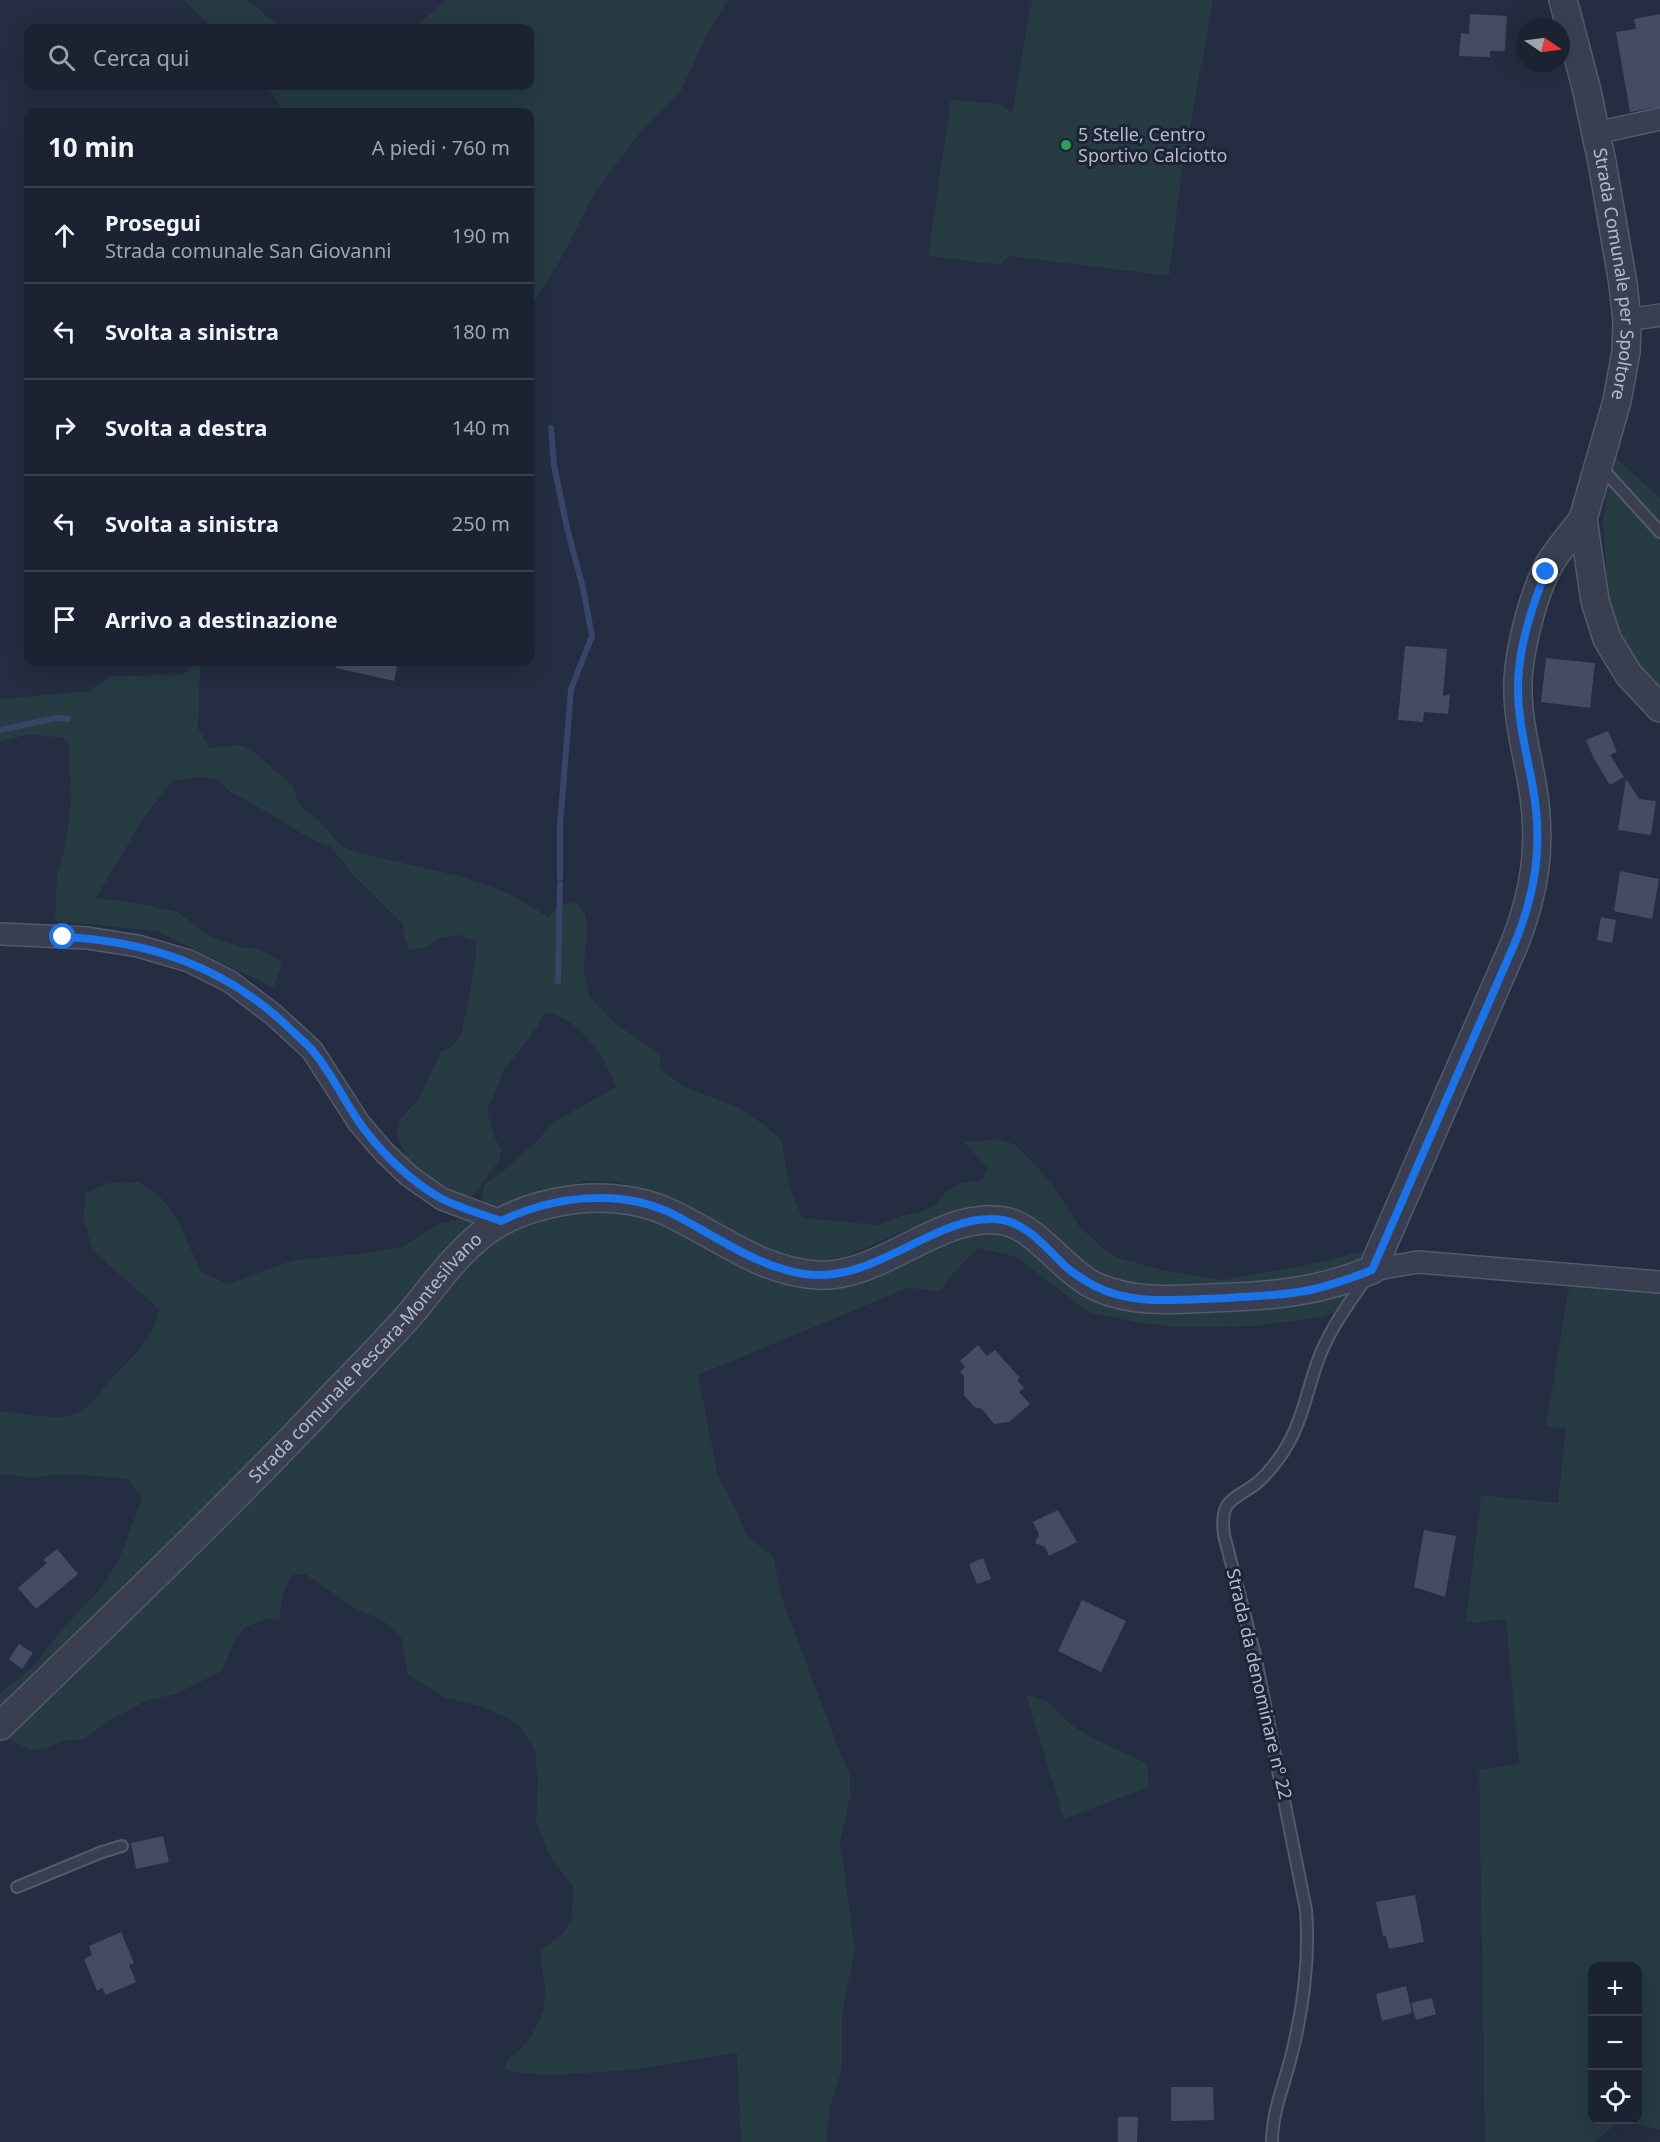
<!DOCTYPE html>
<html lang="it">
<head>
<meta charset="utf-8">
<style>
	:root { --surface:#1b2231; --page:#242a39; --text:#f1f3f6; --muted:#a0a4ab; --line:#393f4d }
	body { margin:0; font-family:"Noto Sans",sans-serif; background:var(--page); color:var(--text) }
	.controls { position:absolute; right:18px; bottom:18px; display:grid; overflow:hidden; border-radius:12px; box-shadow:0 6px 24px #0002 }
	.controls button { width:54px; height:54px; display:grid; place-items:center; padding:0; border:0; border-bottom:2px solid var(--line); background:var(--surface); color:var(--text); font:30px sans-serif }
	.compass { position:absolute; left:1516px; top:18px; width:54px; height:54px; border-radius:50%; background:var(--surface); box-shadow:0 6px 24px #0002; rotate:103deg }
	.stop { position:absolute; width:18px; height:18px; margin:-14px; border:4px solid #1a73e8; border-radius:50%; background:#fff }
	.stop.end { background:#1a73e8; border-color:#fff; box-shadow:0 2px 6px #0008 }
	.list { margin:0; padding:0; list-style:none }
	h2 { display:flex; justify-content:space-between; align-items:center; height:78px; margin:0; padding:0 24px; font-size:26px }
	h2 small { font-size:20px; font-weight:400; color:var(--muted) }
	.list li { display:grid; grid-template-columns:39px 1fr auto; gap:18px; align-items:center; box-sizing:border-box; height:96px; padding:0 24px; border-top:2px solid var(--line) }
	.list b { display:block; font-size:22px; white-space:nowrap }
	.list p { margin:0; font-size:20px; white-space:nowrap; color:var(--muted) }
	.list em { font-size:20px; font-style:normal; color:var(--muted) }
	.icon { flex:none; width:33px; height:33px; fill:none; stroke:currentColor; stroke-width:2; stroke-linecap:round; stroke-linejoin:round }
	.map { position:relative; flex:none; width:1660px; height:2142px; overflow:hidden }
	.search { position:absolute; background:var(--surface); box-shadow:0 6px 24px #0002; left:24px; top:24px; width:510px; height:66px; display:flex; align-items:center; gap:15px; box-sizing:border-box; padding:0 21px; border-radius:12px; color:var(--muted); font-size:22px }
	.panel { position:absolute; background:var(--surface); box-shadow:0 6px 24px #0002; left:24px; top:108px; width:510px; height:558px; border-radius:12px }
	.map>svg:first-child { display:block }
</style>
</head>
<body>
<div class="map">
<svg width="1660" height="2142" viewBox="0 0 1660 2142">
	<rect width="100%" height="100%" fill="#242d41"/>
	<g fill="#263b42" fill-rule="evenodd">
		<path d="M184,0H247L282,28H212Z"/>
		<path d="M446,0H728L706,36L681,91L643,129L597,189L560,260L530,309V112H282L275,97L265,86H343L347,89L350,86H530V28H414Z"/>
		<path d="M1032,0H1213L1181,177L1169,276L1009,256L1000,265L928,256L951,100L1000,104L1012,112Z"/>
		<path d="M1616,458L1660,498V693L1619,640L1607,587L1603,521L1608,484Z"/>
		<path d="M197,662H200V665L198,728L210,748L237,745L251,749L293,786L299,805L320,822L343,847L360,853L459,876L489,886L510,894L549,917L559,906L575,901L585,914L587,926L584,969L589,996L616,1024L660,1054V1069L685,1087L737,1107L767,1127L782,1141L790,1188L802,1218L879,1225L901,1216L923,1211L935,1205L946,1192L960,1183L980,1181L988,1169L964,1142L998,1139L1016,1145L1050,1181L1079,1226L1103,1248L1118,1258L1163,1270L1224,1280L1326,1261L1374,1248L1334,1313L1322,1317L1254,1326L1174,1327L1135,1322L1088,1312L1016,1257L979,1248L954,1272L941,1291L908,1288L698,1375L718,1476L737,1511L746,1535L774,1557L781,1596L839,1750L850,1774V1798L840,1841L855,1950L842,2012V2068L830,2108L826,2142H741L737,2053L630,2070L555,2075L517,2073L505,2069L507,2060C529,2045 545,2020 545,1992C544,1977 541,1963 541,1949L550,1944L563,1933L572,1918L573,1887L550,1856L536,1822L538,1782L535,1751L522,1729L510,1719L481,1707L444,1697L407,1674L401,1637L382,1620L356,1609L305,1574L292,1575L282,1595L279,1620L268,1619L245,1627L234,1642L222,1671L176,1694L146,1701L110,1720L84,1739L63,1741L45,1749L31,1750L10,1740L0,1739V1693L33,1667L62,1629L101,1588L118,1562L142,1498L128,1479L84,1475H54L33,1478L0,1474V1411C19,1413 52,1419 69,1416C88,1412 99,1394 110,1380C130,1358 154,1341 159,1309L93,1251L83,1218L86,1193L108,1183L139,1182L161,1198L177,1218L201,1272L228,1284L294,1260L358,1254L402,1247L440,1223L471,1217L620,1206L657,1218L780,1277L981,1224L997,1225L1060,1269L1159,1292L1116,1279L1087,1264L1020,1214L1001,1207L977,1205L945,1213L840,1259L806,1260L782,1256L762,1248L718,1222L671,1198L616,1182L585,1181L494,1207L483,1205L482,1193L485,1183L502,1172L536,1142L554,1122L616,1087C605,1057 580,1019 546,1012L531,1036L505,1068L487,1111L496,1141L502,1148L499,1161L469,1201L450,1192L407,1160L397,1135L400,1119L418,1100L441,1052L454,1045L462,1032L476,958V941L458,935L441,938L425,948L410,950L404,938L403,924L354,876L331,847L309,838L279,819L231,792L218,780L199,777L172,781L143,819L96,898L138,903L177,912L211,937L241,947L259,949L282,962L274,988L156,931L55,921L57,877L65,847L71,801L69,744L63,738L29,734L0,742V699L90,691L110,676L181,675Z"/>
		<path d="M1570,1282L1660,1293V2130L1620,2120L1595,2142H1485L1479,1770L1519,1764L1506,1619L1473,1623L1466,1621L1481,1495L1558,1503L1566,1428L1546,1427ZM1592,1966H1638V2120H1592Z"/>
		<path d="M1026,1695L1047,1701L1070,1724L1092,1738L1147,1763L1149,1787L1064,1819Z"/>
	</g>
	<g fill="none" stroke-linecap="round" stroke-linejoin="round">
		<g stroke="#374569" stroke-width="6">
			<path d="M551,428L554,465L567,528L583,588L592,636L571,689L560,825V878"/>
			<path d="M0,730L56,718L68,719"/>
			<path d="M558,981L560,884"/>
		</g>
	</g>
	<g fill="#434c63">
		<path d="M1470,14L1507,16L1505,51H1490V57L1459,56L1461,33L1469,34Z"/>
		<path d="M1660,14V107L1630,112L1616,32L1636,29L1634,19Z"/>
		<path d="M1405,646L1447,649L1443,696L1450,694L1448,714L1424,712L1423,722L1398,720Z"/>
		<path d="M1546,658L1595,663L1590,708L1541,702Z"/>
		<path d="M337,662H398L394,681L336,668Z"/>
		<path d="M1608,731L1617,752L1610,755L1624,777L1610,785L1594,759L1586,740Z"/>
		<path d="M1626,779L1639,799L1656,801L1651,835L1618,830Z"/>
		<path d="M1620,871L1659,879L1652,919L1614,911Z"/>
		<path d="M1601,917L1616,920L1612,943L1597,940Z"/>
		<path d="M978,1345L987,1356L995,1350L1020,1378L1017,1380L1024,1388L1019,1392L1030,1404L1009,1422L994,1424L982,1409L974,1407L964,1395V1376L960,1372L965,1367L960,1361Z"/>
		<path d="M1058,1510L1077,1542L1049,1556L1045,1547L1035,1543L1039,1534L1033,1522Z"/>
		<path d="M1424,1530L1456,1536L1445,1597L1414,1587Z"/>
		<path d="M57,1549L78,1574L36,1609L18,1588L47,1563L43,1560Z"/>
		<path d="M983,1558L991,1579L977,1584L969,1564Z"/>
		<path d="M1082,1600L1126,1621L1101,1672L1058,1651Z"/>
		<path d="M19,1644L33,1653L22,1669L9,1659Z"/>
		<path d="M163,1836L169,1862L136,1869L131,1843Z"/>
		<path d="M1415,1895L1424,1942L1389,1949L1386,1936H1383L1376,1902Z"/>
		<path d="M121,1932L134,1963L129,1965L136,1982L106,1995L102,1988L97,1991L84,1959L92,1955L89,1946Z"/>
		<path d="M1406,1986L1412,2013L1382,2021L1376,1994Z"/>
		<path d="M1432,1998L1436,2014L1416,2020L1411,2003Z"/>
		<path d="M1171,2087H1213L1214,2120L1171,2121Z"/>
		<path d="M1118,2117H1138L1137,2142H1118Z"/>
	</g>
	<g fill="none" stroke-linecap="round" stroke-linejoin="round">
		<defs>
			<g id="service">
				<path d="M1600,466L1660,532"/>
				<path d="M17,1887L102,1852L122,1846"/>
				<path d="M1272,2142C1272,2114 1283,2087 1290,2061C1303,2011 1310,1961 1306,1910L1255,1655L1224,1535C1219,1497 1235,1501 1258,1482C1267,1474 1275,1464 1282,1454C1304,1420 1306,1391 1320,1355C1331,1328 1348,1304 1365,1280"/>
			</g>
			<g id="minor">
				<path d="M1596,133L1660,119"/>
				<path d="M1627,320L1660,315"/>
				<path d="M0,934L87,938L138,946L189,961L229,981L274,1015L312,1050L359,1123L384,1152L409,1176L442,1199L501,1221"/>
				<path d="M1372,1270L1418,1262L1660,1282"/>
			</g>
			<g id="tertiary">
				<path id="s1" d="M1563,0L1586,87L1602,162L1623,284L1627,320L1626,352L1617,401L1583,519L1595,601L1607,639L1629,675L1660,708"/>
				<path id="s2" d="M0,1726C111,1619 222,1513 328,1401C357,1371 386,1342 413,1311C435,1284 457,1253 485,1232C512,1212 545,1203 578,1199C609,1196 645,1200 674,1215C721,1238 763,1272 817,1275C882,1279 942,1209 1004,1221C1037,1227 1064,1272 1097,1287C1133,1303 1172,1300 1211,1298C1271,1296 1316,1293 1372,1270L1514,945C1535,892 1542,847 1533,789C1528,757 1518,724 1518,690C1517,656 1533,593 1550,563C1560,547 1572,534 1583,519"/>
			</g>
		</defs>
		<use href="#service" stroke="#535a6b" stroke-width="14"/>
		<use href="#minor" stroke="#535a6b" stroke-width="24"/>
		<use href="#tertiary" stroke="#535a6b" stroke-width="30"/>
		<use href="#service" stroke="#393f51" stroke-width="10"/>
		<use href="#minor" stroke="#393f51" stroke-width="21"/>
		<use href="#tertiary" stroke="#393f51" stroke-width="27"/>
	</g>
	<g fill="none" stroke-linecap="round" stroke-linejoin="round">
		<path stroke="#1a73e8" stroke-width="8" d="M63,937C148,941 223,966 286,1025C294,1033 304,1041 312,1050C331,1072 343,1099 359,1122C380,1152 410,1181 442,1199C460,1208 482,1214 501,1221C553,1196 620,1188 673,1214C716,1236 755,1266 804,1274C877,1285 938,1210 1003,1220C1029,1225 1048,1250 1066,1267C1074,1274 1084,1280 1093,1285C1132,1307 1184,1299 1226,1298C1254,1296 1283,1296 1310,1290C1332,1285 1352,1278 1372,1270L1514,945C1536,892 1543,845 1533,788C1527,755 1518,722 1518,688C1518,649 1531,608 1546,572"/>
	</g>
	<circle fill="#2e9e5b" stroke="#1d2436" stroke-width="2" cx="1066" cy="145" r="6"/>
	<g text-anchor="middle" stroke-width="6" stroke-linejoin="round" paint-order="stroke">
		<g font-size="18" fill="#b5bbcb" stroke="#1d2436" text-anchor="start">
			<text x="1078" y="141">5 Stelle, Centro<tspan x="1078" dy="21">Sportivo Calciotto</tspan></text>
		</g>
		<g font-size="18" fill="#b5bbcb" stroke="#1d2436">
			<text dy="6" stroke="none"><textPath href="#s1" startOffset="280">Strada Comunale per Spoltore</textPath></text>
			<text dy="6" stroke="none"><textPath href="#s2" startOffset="519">Strada comunale Pescara-Montesilvano</textPath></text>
			<text transform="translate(1259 1684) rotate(77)" y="6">Strada da denominare nº 22</text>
		</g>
	</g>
</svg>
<div class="controls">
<button>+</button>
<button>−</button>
<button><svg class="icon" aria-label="locate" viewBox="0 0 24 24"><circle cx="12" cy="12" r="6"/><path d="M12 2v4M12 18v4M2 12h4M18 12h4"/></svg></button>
</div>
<svg class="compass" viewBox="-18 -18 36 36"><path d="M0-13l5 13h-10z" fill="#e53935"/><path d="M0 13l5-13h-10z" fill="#a0a4ab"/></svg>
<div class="stop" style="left:63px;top:937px"></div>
<div class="stop end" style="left:1546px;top:572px"></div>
<div class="search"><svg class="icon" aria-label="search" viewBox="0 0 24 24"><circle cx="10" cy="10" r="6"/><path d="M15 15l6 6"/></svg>Cerca qui</div>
<section class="panel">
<h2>10 min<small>A piedi · 760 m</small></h2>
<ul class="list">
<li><svg class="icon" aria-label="ahead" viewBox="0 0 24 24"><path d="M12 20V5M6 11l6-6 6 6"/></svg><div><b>Prosegui</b><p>Strada comunale San Giovanni</p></div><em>190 m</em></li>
<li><svg class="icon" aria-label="left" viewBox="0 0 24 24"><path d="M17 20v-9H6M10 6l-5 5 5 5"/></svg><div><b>Svolta a sinistra</b></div><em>180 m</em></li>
<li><svg class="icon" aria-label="right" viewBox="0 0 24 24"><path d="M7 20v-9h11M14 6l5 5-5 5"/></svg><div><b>Svolta a destra</b></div><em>140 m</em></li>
<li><svg class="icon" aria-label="left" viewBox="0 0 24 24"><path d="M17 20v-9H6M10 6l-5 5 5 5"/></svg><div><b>Svolta a sinistra</b></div><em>250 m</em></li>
<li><svg class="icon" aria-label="arrive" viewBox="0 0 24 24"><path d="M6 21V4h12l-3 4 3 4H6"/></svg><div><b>Arrivo a destinazione</b></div></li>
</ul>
</section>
</div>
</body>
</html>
